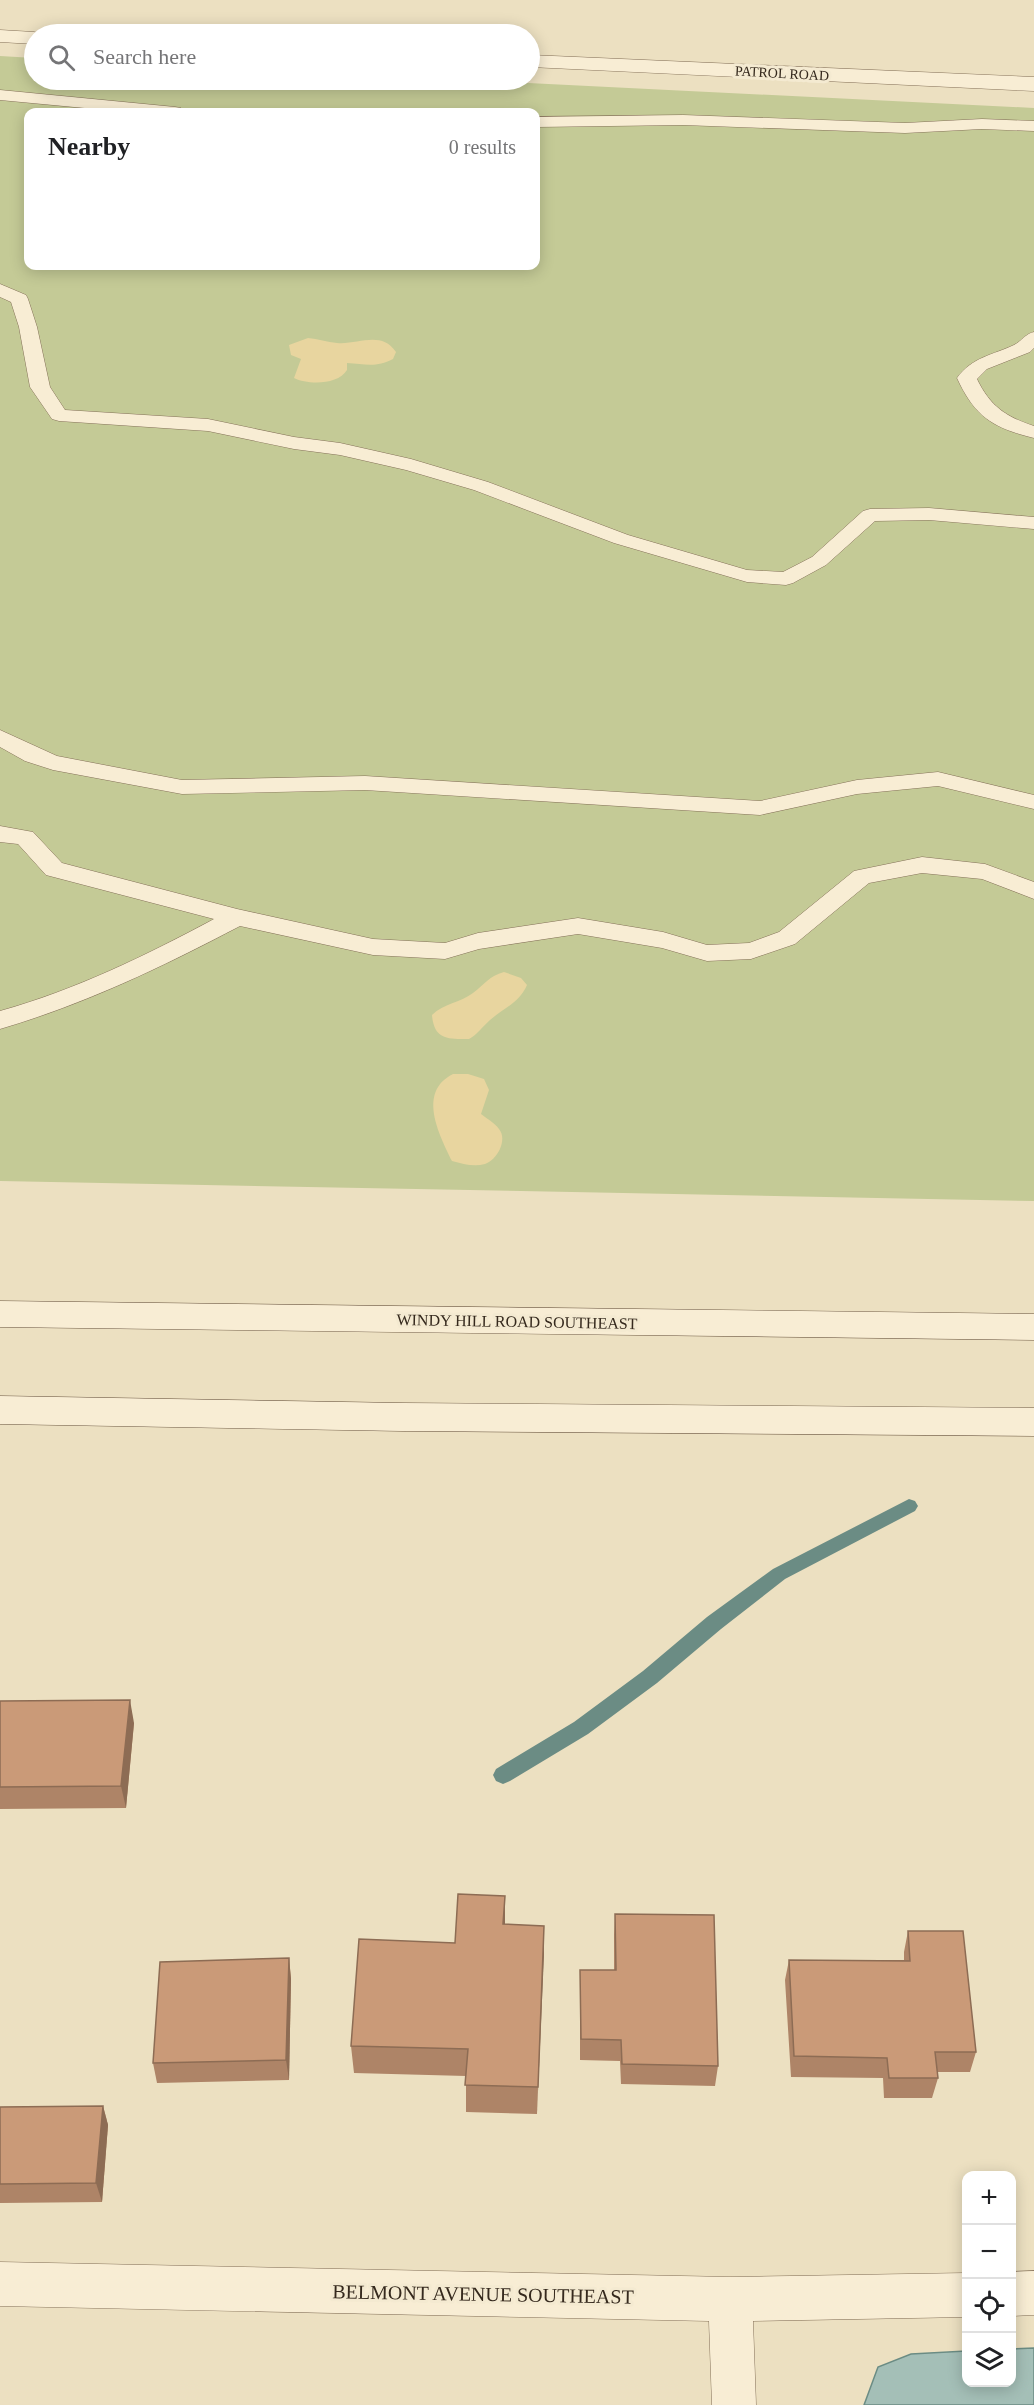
<!DOCTYPE html>
<html lang="en">
<head>
<meta charset="utf-8">
<style>
	:root { --surface:#fff; --page:#f2f2f2; --text:#202124; --muted:#757577; --line:#e0e0e0 }
	body { margin:0; font-family:Georgia,serif; background:var(--page); color:var(--text) }
	.controls { position:absolute; right:18px; bottom:18px; display:grid; overflow:hidden; border-radius:12px; box-shadow:0 3px 15px #0003 }
	.controls button { width:54px; height:54px; display:grid; place-items:center; padding:0; border:0; border-bottom:2px solid var(--line); background:var(--surface); color:var(--text); font:30px sans-serif }
	.list { margin:0; padding:0; list-style:none }
	h2 { display:flex; justify-content:space-between; align-items:center; height:78px; margin:0; padding:0 24px; font-size:26px }
	h2 small { font-size:20px; font-weight:400; color:var(--muted) }
	.icon { flex:none; width:33px; height:33px; fill:none; stroke:currentColor; stroke-width:2; stroke-linecap:round; stroke-linejoin:round }
	.map { position:relative; flex:none; width:1034px; height:2405px; overflow:hidden }
	.search { position:absolute; background:var(--surface); box-shadow:0 3px 15px #0003; left:24px; top:24px; width:516px; height:66px; display:flex; align-items:center; gap:15px; box-sizing:border-box; padding:0 21px; border-radius:33px; color:var(--muted); font-size:22px }
	.panel { position:absolute; background:var(--surface); box-shadow:0 3px 15px #0003; left:24px; top:108px; width:516px; height:162px; border-radius:12px }
	.map>svg:first-child { display:block }
</style>
</head>
<body>
<div class="map">
<svg width="1034" height="2405" viewBox="0 0 1034 2405">
	<rect width="100%" height="100%" fill="#ece0c1"/>
	<path fill="#c4ca96" fill-rule="evenodd" d="M0,56L34,58V80H467L1034,108V1201L0,1181ZM28,112H536V266H28Z"/>
	<g fill="#e8d59f">
		<path d="M308,338C318,339 327,342 337,343C358,345 381,330 396,352L393,359C376,368 365,364 347,363V370C338,385 308,385 294,378L301,359L291,355L289,345Z"/>
		<path d="M504,972L521,978L527,985C519,1003 504,1008 490,1020C483,1026 477,1035 469,1039C448,1039 434,1040 432,1015C444,1003 460,1003 473,993C485,984 489,976 504,972Z"/>
		<path d="M453,1074H468L484,1079L489,1090L481,1114C486,1118 495,1123 499,1129C508,1140 497,1160 485,1164C474,1167 463,1164 452,1161C439,1134 417,1092 453,1074Z"/>
	</g>
	<path fill="#a4bfb7" stroke="#6b8c84" stroke-width="1.5" d="M1034,2348V2405H864L878,2367L911,2354L966,2351V2382H1012V2349Z"/>
	<g fill="none" stroke-linecap="round" stroke-linejoin="round">
		<path fill="#6b8c84" fill-rule="evenodd" d="M909,1499L915,1501L918,1506L915,1511L785,1579L721,1629L657,1683L588,1734L510,1781L503,1784L496,1781L493,1775L496,1769L574,1722L643,1671L707,1617L773,1569Z"/>
		<defs>
			<g id="lane">
				<path d="M0,90L175,107L181,108L184,112H127L0,100Z"/>
				<path d="M683,115L905,123L982,119L1034,121V131L982,129L905,133L683,125L536,127V117Z"/>
				<path d="M0,284L26,295L28,299L37,327L50,387L65,410L208,419L294,437L340,443L411,459L488,482L628,535L747,570L783,572L812,557L863,511L870,509L929,508L1034,517V529L929,520L875,521L826,565L793,583L786,585L747,582L614,543L474,490L406,470L340,455L294,449L208,431L59,421L52,419L30,387L19,327L11,302L0,297Z"/>
				<path d="M1034,332V348L1030,352L987,369L977,379C990,406 1006,417 1034,426V438C993,428 975,417 957,378C972,357 993,355 1014,345C1022,341 1025,334 1034,332Z"/>
				<path d="M0,730L57,756L182,780L365,776L760,801L857,780L938,772L1034,795V809L938,786L857,794L760,815L365,790L182,794L53,770L25,761L0,747Z"/>
				<path d="M0,826L33,832L62,863L237,909L373,939L445,943L478,933L578,918L663,932L707,945L749,943L779,932L854,871L922,857L985,864L1034,882V899L982,879L922,873L869,883L795,944L751,959L707,961L662,948L578,934L479,949L445,959L373,955L240,926C162,967 85,1004 0,1029V1011C75,990 145,956 214,919L46,875L18,844L0,842Z"/>
			</g>
			<g id="street">
				<path d="M0,30L34,32L42,34H34V44L0,42Z"/>
				<path d="M530,55L1034,77V91L530,67Z"/>
				<path d="M0,2262L730,2277L966,2273V2317L753,2321L756,2405H712L709,2321L0,2306Z"/>
				<path d="M1034,2271V2315L1012,2316V2272Z"/>
			</g>
			<g id="secondary">
				<path d="M0,1301L1034,1314V1340L0,1327Z"/>
				<path d="M0,1396L402,1403L1034,1408V1436L402,1431L0,1424Z"/>
			</g>
		</defs>
		<use href="#lane" stroke="#857159" stroke-width="1"/>
		<use href="#street" stroke="#857159" stroke-width="1"/>
		<use href="#secondary" stroke="#67523d" stroke-width="1"/>
		<use href="#lane" fill="#f8edd4" fill-rule="evenodd"/>
		<use href="#street" fill="#f8edd4" fill-rule="evenodd"/>
		<use href="#secondary" fill="#f8edd4" fill-rule="evenodd"/>
	</g>
	<g fill="#ae8467">
		<path d="M0,1701L134,1723L126,1808L0,1809Z"/>
		<path d="M505,1896V1924L544,1926L537,2114L466,2112V2076L354,2073L351,2046Z"/>
		<path d="M615,1914L718,2066L715,2086L621,2084L620,2061L580,2060V1970H614V1935Z"/>
		<path d="M908,1931L976,2052L970,2072H937L938,2078L932,2098H884L883,2078L791,2077L785,1980L789,1960H904V1952Z"/>
		<path d="M289,1958L291,1979L289,2080L157,2083L153,2063Z"/>
		<path d="M103,2106L108,2125L102,2202L0,2203V2107Z"/>
	</g>
	<g fill="#8d6c54">
		<path d="M130,1700L134,1723L126,1808L121,1786Z"/>
		<path d="M505,1896V1925L503,1924Z"/>
		<path d="M544,1926V1955L537,2114L538,2087Z"/>
		<path d="M289,1958L291,1979L289,2080L286,2060Z"/>
		<path d="M103,2106L108,2125L102,2202L96,2183Z"/>
	</g>
	<g fill="#ca9a78" stroke="#8d6c54" stroke-width="1.5">
		<path d="M130,1700L121,1786L0,1787V1701Z"/>
		<path d="M458,1894L505,1896L503,1924L544,1926L538,2087L465,2085L468,2049L351,2046L359,1939L455,1943Z"/>
		<path d="M615,1914L714,1915L718,2066L622,2064L621,2040L581,2039L580,1970H616Z"/>
		<path d="M908,1931H963L976,2052H935L938,2078H889L887,2058L794,2056L789,1960L910,1961Z"/>
		<path d="M289,1958L286,2060L153,2063L160,1962Z"/>
		<path d="M103,2106L96,2183L0,2184V2107Z"/>
	</g>
	<g text-anchor="middle" stroke-width="6" stroke-linejoin="round" paint-order="stroke">
		<g font-size="14" fill="#35291d" stroke="#f4ead1">
			<text transform="translate(782 73) rotate(3)" y="5">PATROL ROAD</text>
		</g>
		<g font-size="16" fill="#35291d" stroke="#f4ead1">
			<text transform="translate(517 1321) rotate(1)" y="6">WINDY HILL ROAD SOUTHEAST</text>
		</g>
		<g font-size="20" fill="#35291d" stroke="#f4ead1">
			<text transform="translate(483 2294) rotate(1)" y="7">BELMONT AVENUE SOUTHEAST</text>
		</g>
	</g>
</svg>
<div class="controls">
<button>+</button>
<button>−</button>
<button><svg class="icon" aria-label="locate" viewBox="0 0 24 24"><circle cx="12" cy="12" r="6"/><path d="M12 2v4M12 18v4M2 12h4M18 12h4"/></svg></button>
<button><svg class="icon" aria-label="layers" viewBox="0 0 24 24"><path d="M12 4l9 5-9 5-9-5zM3 14l9 5 9-5"/></svg></button>
</div>
<div class="search"><svg class="icon" aria-label="search" viewBox="0 0 24 24"><circle cx="10" cy="10" r="6"/><path d="M15 15l6 6"/></svg>Search here</div>
<section class="panel">
<h2>Nearby<small>0 results</small></h2>
<ul class="list">
</ul>
</section>
</div>
</body>
</html>
